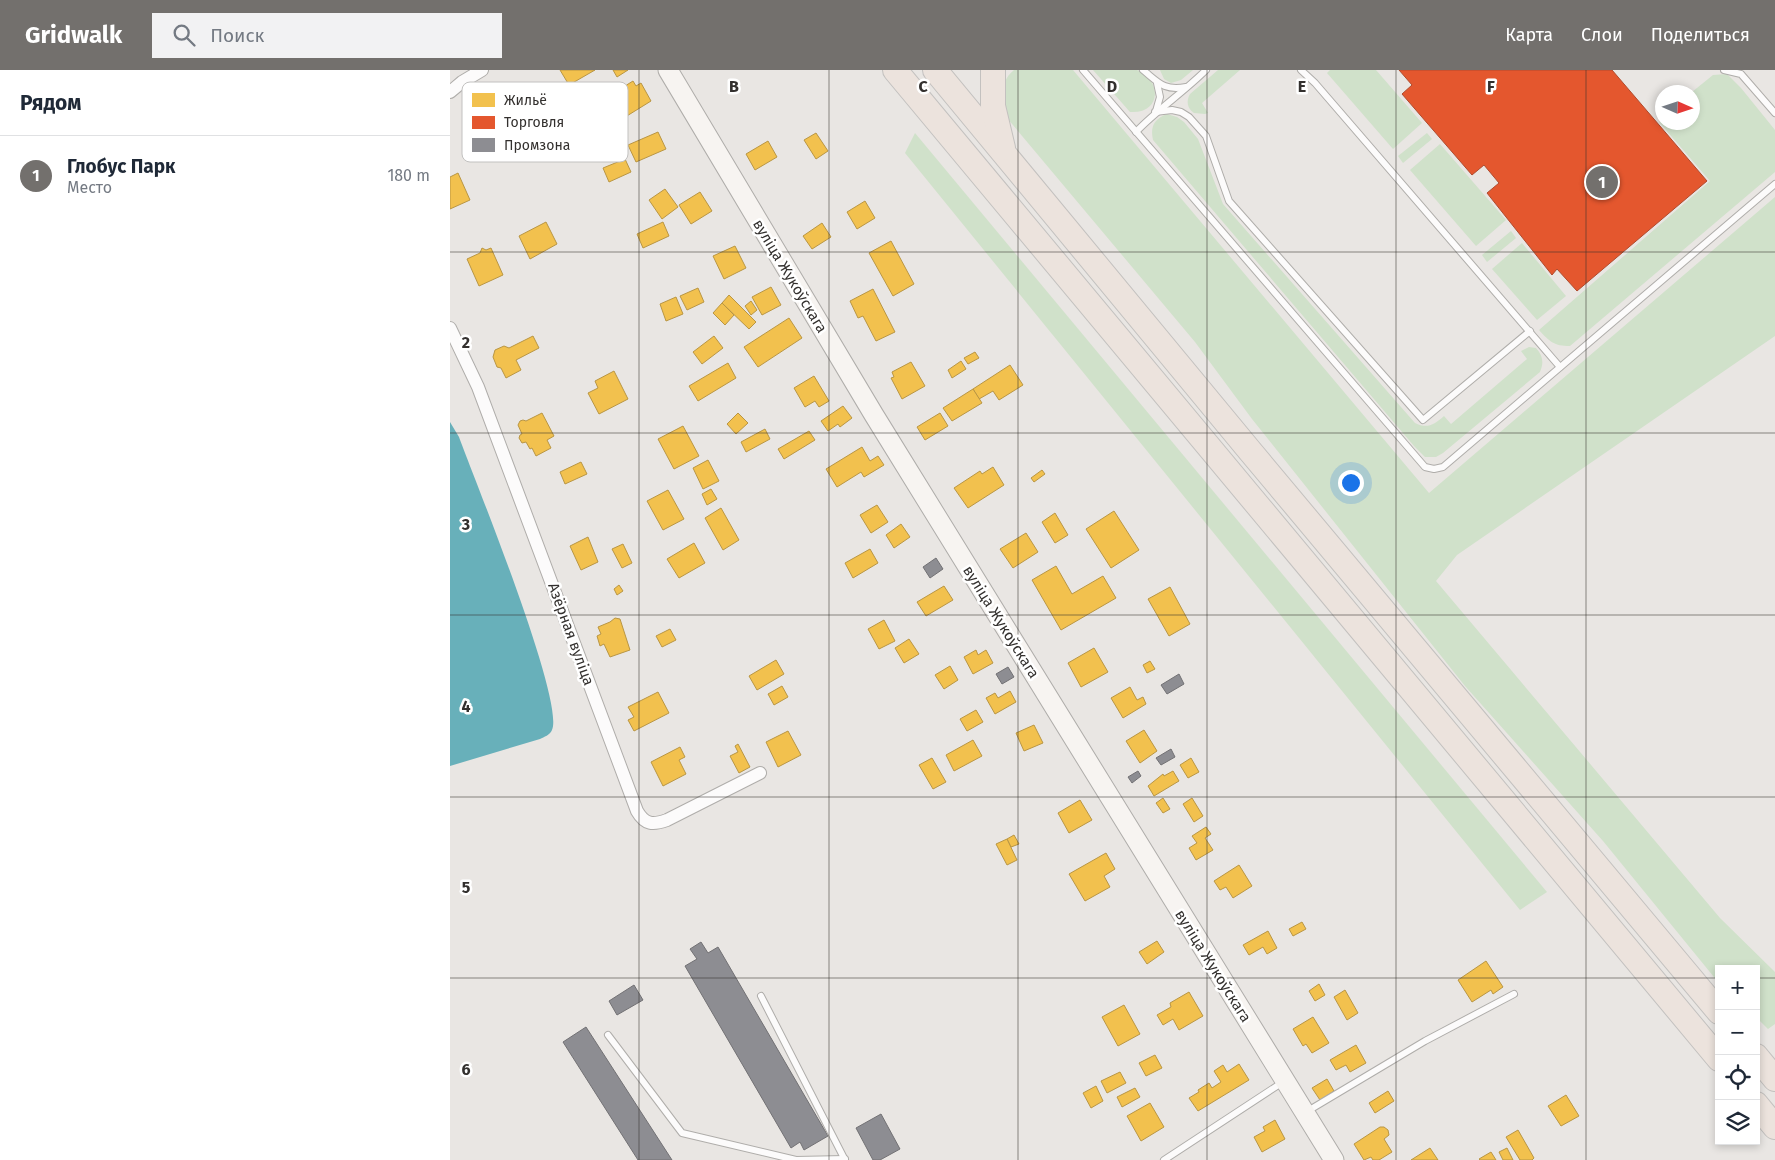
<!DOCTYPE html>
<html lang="ru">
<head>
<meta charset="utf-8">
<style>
	:root { --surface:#fff; --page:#f2f2f3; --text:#1f2937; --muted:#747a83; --line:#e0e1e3; --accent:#73706d }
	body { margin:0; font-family:"Fira Sans",sans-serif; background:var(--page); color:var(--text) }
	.controls { position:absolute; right:15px; bottom:15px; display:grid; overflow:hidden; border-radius:0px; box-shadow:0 2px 8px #0003 }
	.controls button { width:45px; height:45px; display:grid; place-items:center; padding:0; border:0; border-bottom:1px solid var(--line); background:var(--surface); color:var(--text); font:25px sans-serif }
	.compass { position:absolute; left:1205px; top:15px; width:45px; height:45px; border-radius:50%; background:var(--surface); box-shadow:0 2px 8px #0003; rotate:93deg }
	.you { position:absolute; left:900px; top:412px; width:18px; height:18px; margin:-12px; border:4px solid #fff; border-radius:50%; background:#1a73e8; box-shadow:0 0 0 8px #1a73e833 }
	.badge { display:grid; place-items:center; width:32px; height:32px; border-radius:50%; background:var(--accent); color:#fff; font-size:16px; font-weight:700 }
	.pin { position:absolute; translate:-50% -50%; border:2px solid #fff; box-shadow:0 1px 5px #0006 }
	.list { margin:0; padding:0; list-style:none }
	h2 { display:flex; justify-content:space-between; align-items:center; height:65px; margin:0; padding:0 20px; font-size:21px }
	h2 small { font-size:16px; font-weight:400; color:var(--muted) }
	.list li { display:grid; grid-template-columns:32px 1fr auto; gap:15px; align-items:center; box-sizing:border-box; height:80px; padding:0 20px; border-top:1px solid var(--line) }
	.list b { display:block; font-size:19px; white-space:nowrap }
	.list p { margin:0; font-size:16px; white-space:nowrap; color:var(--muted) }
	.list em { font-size:16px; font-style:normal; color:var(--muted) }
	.icon { flex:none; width:28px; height:28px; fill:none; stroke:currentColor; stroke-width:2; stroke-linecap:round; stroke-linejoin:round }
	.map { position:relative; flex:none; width:1325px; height:1090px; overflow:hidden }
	header { display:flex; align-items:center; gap:30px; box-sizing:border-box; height:70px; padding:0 25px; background:var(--accent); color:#fff }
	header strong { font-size:24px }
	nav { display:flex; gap:28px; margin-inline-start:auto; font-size:18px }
	.search { width:350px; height:45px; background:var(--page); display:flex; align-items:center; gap:12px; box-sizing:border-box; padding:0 18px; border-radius:0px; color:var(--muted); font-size:19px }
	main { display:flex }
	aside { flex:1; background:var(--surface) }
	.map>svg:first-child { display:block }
</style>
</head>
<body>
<header>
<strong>Gridwalk</strong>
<div class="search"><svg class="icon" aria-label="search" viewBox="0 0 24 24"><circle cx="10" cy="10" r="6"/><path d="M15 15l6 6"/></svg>Поиск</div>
<nav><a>Карта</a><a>Слои</a><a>Поделиться</a></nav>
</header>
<main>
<aside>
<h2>Рядом<small></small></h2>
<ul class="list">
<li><span class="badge">1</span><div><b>Глобус Парк</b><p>Место</p></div><em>180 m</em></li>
</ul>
</aside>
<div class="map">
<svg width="1325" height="1090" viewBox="0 0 1325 1090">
	<rect width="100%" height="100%" fill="#e9e6e3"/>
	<g fill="#d0e1ca">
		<path d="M564,0H623L979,423L1325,127V266L1007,485L986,511L1270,848L1325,902V954L1318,959L1306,947V899H1269L1268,912L1153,771L1015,616L802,349L745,272L557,48C550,32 549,12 564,0Z"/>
		<path d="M643,0C653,0 679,0 687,0C712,10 712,44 680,42Z"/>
		<path d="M710,0H743L731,10L721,13L714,9Z"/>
		<path d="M768,0H790L752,33L758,43L755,44L744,43C737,38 736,31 740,24Z"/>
		<path d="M880,0H926L972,53L943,79L877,3Z"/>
		<path d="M1277,4L1291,18L1325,60V102L1120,276C1104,276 1100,272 1089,260L1260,111L1209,52L1212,49V52H1242V22L1263,5Z"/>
		<path d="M717,44L727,47L734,52L748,69L773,134L965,353C977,359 984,355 994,346L1001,354L1077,289L1071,281L1079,277L1086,278C1093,286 1094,292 1090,302L993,383L986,387H975L964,376L703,70C700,57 704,49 717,44Z"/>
		<path d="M465,63L1097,822L1070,840L455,83Z"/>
		<path d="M977,63L982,69L953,93L948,86Z"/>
		<path d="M990,74L1056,150L1026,176L960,100Z"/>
		<path d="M1061,161L1066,168L1037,192L1032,185Z"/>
		<path d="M1072,173L1116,226L1087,250L1042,199Z"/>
	</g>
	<path fill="#68b0ba" d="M0,352L9,367C24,408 115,631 102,660C100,665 94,667 90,669L0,696Z"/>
	<g fill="#f2c14e" stroke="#b99644">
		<path d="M110,0H145L119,15Z"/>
		<path d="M163,0H178L167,7Z"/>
		<path d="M183,11L186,16L191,13L201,31L172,49L159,26Z"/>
		<path d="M208,62L216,79L186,92L178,75Z"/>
		<path d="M366,63L378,81L366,89L354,70Z"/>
		<path d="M318,71L327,87L305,100L296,84Z"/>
		<path d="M175,89L181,102L159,112L153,98Z"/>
		<path d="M8,103L20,130L0,139V107Z"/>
		<path d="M215,119L228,137L212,149L199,130Z"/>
		<path d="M250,122L262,141L241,154L229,135Z"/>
		<path d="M415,131L425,148L407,159L397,142Z"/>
		<path d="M96,152L107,174L80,189L69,166Z"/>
		<path d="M213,152L219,166L193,178L187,164Z"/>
		<path d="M372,153L381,167L362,179L353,166Z"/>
		<path d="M441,171L464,214L443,226L419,183Z"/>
		<path d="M285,176L296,198L274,209L263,186Z"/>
		<path d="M32,178L36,180L41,178L53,205L29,216L17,189L30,183Z"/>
		<path d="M321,217L331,235L312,245L302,227Z"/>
		<path d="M248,218L254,232L237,240L230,226Z"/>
		<path d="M423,219L445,262L426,271L413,246L408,248L400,231Z"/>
		<path d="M279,225L306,252L299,259L272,233Z"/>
		<path d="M226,227L233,244L216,251L210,234Z"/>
		<path d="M301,231L307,240L301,245L295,236Z"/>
		<path d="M272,233L284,245L275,255L263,243Z"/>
		<path d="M339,248L352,268L308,297L294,277Z"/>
		<path d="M83,266L89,278L66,290L71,300L56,308L51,298L47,297L43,287L45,280L54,276L59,278Z"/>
		<path d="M264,266L273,278L252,294L243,282Z"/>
		<path d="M525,282L529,288L518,294L514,288Z"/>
		<path d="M511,291L516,299L502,308L498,300Z"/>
		<path d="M461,292L475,316L452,329L441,308L444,307L442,302Z"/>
		<path d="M278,293L286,308L248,331L239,316Z"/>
		<path d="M560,295L573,315L549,330L543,321L529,329L523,319Z"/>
		<path d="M164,301L178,329L149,344L138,323L148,318L145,311Z"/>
		<path d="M364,306L379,331L369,337L365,331L355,337L344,318Z"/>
		<path d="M523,319L532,333L502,351L493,338Z"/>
		<path d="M393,336L402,348L390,357L388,354L378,361L371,351Z"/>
		<path d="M92,343L104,366L97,370L101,378L86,386L82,378L80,379L76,372L72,373L69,368L70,365L72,364L68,355L70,351L73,350L76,351Z"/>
		<path d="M288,343L298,353L286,364L277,354Z"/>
		<path d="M490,343L498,356L475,370L467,357Z"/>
		<path d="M233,356L249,386L224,399L208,369Z"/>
		<path d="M315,359L320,369L296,382L291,372Z"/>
		<path d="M359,361L365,370L334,389L328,379Z"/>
		<path d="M412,377L420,391L428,386L434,395L414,407L411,402L387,417L376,399Z"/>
		<path d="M258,390L269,411L253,419L243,398Z"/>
		<path d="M131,392L137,404L115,414L110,402Z"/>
		<path d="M543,397L554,415L518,438L504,418L530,401L532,404Z"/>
		<path d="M592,400L595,404L584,412L581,408Z"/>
		<path d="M261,419L267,429L257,435L252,424Z"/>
		<path d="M218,420L234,449L213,460L197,431Z"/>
		<path d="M427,435L438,452L421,463L410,445Z"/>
		<path d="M271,438L289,470L273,480L255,448Z"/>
		<path d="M664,441L689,480L661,498L636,459Z"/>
		<path d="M605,443L618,465L605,473L592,452Z"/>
		<path d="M451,454L460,467L444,478L436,465Z"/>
		<path d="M576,463L588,482L563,498L550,479Z"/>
		<path d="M138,467L148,492L131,500L120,476Z"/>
		<path d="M244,473L255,493L229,508L217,489Z"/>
		<path d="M173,474L182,493L172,498L162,479Z"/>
		<path d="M420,479L428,493L403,508L395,493Z"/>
		<path d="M606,496L622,524L653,506L666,528L611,560L582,510Z"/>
		<path d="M169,515L173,521L167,525L164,519Z"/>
		<path d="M494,516L503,530L476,546L467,532Z"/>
		<path d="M720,517L740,554L719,566L698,529Z"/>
		<path d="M165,548L170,549L180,580L160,587L154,574L150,576L147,566L151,564L148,557L160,552Z"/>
		<path d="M434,550L445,571L429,579L418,559Z"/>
		<path d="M220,559L226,570L212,577L206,566Z"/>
		<path d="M459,569L469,584L454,593L445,578Z"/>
		<path d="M644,578L658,602L631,617L618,593Z"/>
		<path d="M526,580L528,585L536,580L543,593L523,604L514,587Z"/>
		<path d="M326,590L334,604L307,620L299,606Z"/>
		<path d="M700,591L705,599L697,603L693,595Z"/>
		<path d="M500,596L508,610L494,619L485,605Z"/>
		<path d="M332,616L338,627L324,635L318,624Z"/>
		<path d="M680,617L687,630L693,627L696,634L673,648L661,628Z"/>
		<path d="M560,621L566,632L545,644L536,628L545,623L548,628Z"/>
		<path d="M208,622L219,643L184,661L178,650L184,647L178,637Z"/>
		<path d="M526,640L533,652L517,661L510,649Z"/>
		<path d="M584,655L593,673L574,681L566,663Z"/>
		<path d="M694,660L707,681L690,693L676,671Z"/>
		<path d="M338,661L351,685L328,697L316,672Z"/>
		<path d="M523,670L532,686L504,701L496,685Z"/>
		<path d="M288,674L300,697L289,703L280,686L288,682L285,676Z"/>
		<path d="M230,677L235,687L229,690L236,704L213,716L201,692Z"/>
		<path d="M482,688L496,712L483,719L469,695Z"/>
		<path d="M741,688L749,702L738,708L730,695Z"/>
		<path d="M723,701L729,711L704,726L698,716L713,704L714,706Z"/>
		<path d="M713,728L720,739L713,743L706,733Z"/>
		<path d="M742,728L753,746L744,752L733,734Z"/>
		<path d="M630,730L642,750L619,763L608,743Z"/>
		<path d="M756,757L761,764L755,768L763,780L746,790L739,778L747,773L742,766Z"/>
		<path d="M564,765L569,774L561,777L557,769Z"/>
		<path d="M557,769L567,790L557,795L546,774Z"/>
		<path d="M656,783L665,799L654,806L660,817L635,831L619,804Z"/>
		<path d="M789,795L802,816L783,828L776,817L770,820L764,811Z"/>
		<path d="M852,852L856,859L843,866L839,859Z"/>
		<path d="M818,861L827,878L817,884L813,877L799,885L793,875Z"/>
		<path d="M707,871L714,882L697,894L689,882Z"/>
		<path d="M1036,891L1053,917L1043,924L1041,920L1022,932L1008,910Z"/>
		<path d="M869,914L875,925L865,931L859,921Z"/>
		<path d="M895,920L908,943L897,950L884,927Z"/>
		<path d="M739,922L753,946L729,960L723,949L713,955L707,945L721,937L720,933Z"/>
		<path d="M674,935L690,964L668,976L652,947Z"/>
		<path d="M863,947L879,973L862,983L856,974L853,976L843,959Z"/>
		<path d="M906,975L916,993L900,1002L896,995L886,1000L880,990Z"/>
		<path d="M705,985L712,998L696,1006L689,993Z"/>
		<path d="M789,994L799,1010L748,1041L739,1028L749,1022L748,1020L759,1013L762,1018L771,1012L764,1001L773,995L777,1002Z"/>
		<path d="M670,1002L676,1013L657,1023L651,1011Z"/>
		<path d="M877,1009L884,1021L870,1030L862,1018Z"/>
		<path d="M646,1016L653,1031L641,1038L633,1023Z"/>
		<path d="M685,1018L690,1027L672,1037L667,1027Z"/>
		<path d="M938,1021L944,1031L925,1043L919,1033Z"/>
		<path d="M1116,1025L1129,1046L1111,1056L1098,1036Z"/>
		<path d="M700,1033L714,1057L691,1071L677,1046Z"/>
		<path d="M825,1050L835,1069L812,1082L804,1067L815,1061L813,1057Z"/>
		<path d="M930,1057H934L938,1060L939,1065L934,1069L942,1082L929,1090H923L921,1087L914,1090L904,1074Z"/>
		<path d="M1068,1060L1084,1088L1082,1090H1070L1056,1067Z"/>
		<path d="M980,1078L988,1090H961Z"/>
		<path d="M1057,1078L1063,1090H1053L1049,1082Z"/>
		<path d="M1041,1082L1046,1090H1030L1029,1089Z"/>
	</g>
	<path fill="#e4572e" stroke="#af4b2e" d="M949,0H1162L1257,111L1127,221L1107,199L1102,205L1037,123L1049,113L1034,95L1022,105L952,24L962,15Z"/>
	<g fill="#8d8d92" stroke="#727174">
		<path d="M486,488L493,499L480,508L473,497Z"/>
		<path d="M558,597L564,607L552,614L546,604Z"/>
		<path d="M729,604L734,614L717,624L711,615Z"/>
		<path d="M721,679L725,687L711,695L706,688Z"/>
		<path d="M688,701L691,706L682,713L678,707Z"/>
		<path d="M251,872L258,883L268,877L378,1066L354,1080L350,1072L341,1078L235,896L247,889L240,879Z"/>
		<path d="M184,915L193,930L167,945L159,931Z"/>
		<path d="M136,957L222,1090H188L113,972Z"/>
		<path d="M431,1044L450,1079L430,1090H423L406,1058Z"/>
	</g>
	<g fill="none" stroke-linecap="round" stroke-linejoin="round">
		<defs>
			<g id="lane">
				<path d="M633,0L975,397L984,399L993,397L1325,114"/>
				<path d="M693,0C709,13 714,21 736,17"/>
				<path d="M851,0L865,13L1110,297"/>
				<path d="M1274,0L1291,4L1325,43"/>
				<path d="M706,41L710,27L707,13"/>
				<path d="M705,42L722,40L731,42L739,47L756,66L779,131L973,350L1080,261"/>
				<path d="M686,62C708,39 734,22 756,0"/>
				<path d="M311,926L395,1090"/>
				<path d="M158,965L232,1063L346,1090L395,1089"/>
				<path d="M856,1042L975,971L1064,924"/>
				<path d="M714,1090L833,1012"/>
			</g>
			<g id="street">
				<path d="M0,22L12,12L32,0"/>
				<path d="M0,258L28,317L187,741C195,755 203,755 217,750L310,703"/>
			</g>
			<path id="secondary" d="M218,0L424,345L884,1090"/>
			<g id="highway">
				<path d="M445,0L1269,989"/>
				<path d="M485,0L800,381L1269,942"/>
				<path d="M543,0V36L553,78"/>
				<path d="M1306,986L1325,1009"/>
				<path d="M1306,1034L1325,1057"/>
			</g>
		</defs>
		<use href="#lane" stroke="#afadaa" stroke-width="8"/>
		<use href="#street" stroke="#afadaa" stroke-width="14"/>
		<use href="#secondary" stroke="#afadaa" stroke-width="21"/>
		<use href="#highway" stroke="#c3c1bf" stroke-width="26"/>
		<use href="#lane" stroke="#fcfbfb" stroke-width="6"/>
		<use href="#street" stroke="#fcfbfb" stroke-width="12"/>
		<use href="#secondary" stroke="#f7f4f1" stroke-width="19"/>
		<use href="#highway" stroke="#ece3dd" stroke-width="24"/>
	</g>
	<path fill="none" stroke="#33302e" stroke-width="1" stroke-opacity="0.55" d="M189,0V1090M379,0V1090M568,0V1090M757,0V1090M946,0V1090M1136,0V1090M0,182H1325M0,363H1325M0,545H1325M0,727H1325M0,908H1269M1306,908H1325"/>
	<g text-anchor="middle" stroke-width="5" stroke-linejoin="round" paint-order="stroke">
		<g font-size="15" fill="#33302e" stroke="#fff">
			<text transform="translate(340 206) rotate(59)" y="5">вуліца Жукоўскага</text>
			<text transform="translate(551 552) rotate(58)" y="5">вуліца Жукоўскага</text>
			<text transform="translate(121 564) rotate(70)" y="5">Азёрная вуліца</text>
			<text transform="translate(763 896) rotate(58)" y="5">вуліца Жукоўскага</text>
		</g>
	</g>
	<rect x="12" y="12" width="166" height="80" rx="8" fill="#fff" stroke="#c2c1c0" stroke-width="1"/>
	<rect x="22" y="23" width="23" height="14" fill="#f2c14e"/>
	<rect x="22" y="46" width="23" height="13" fill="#e4572e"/>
	<rect x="22" y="68" width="23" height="14" fill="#8d8d92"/>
	<g font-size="14" fill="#33302e">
		<text x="54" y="35">Жильё</text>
		<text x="54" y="57">Торговля</text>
		<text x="54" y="80">Промзона</text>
	</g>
	<g font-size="16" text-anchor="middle" font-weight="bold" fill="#33302e" stroke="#fff" stroke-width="5" stroke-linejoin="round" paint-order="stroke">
		<text x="284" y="22">B</text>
		<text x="473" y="22">C</text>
		<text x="662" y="22">D</text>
		<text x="852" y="22">E</text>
		<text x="1041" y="22">F</text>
		<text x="16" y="278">2</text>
		<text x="16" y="460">3</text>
		<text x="16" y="642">4</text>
		<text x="16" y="823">5</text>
		<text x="16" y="1005">6</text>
	</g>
</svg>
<div class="controls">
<button>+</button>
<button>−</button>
<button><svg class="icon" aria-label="locate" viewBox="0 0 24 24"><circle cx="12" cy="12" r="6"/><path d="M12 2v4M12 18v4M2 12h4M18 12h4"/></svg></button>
<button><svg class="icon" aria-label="layers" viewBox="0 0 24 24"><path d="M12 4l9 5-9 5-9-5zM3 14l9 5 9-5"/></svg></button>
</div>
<svg class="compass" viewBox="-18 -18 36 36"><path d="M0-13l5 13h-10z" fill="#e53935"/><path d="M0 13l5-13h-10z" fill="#747a83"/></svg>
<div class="you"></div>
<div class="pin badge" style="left:1152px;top:112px">1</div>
</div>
</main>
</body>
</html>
